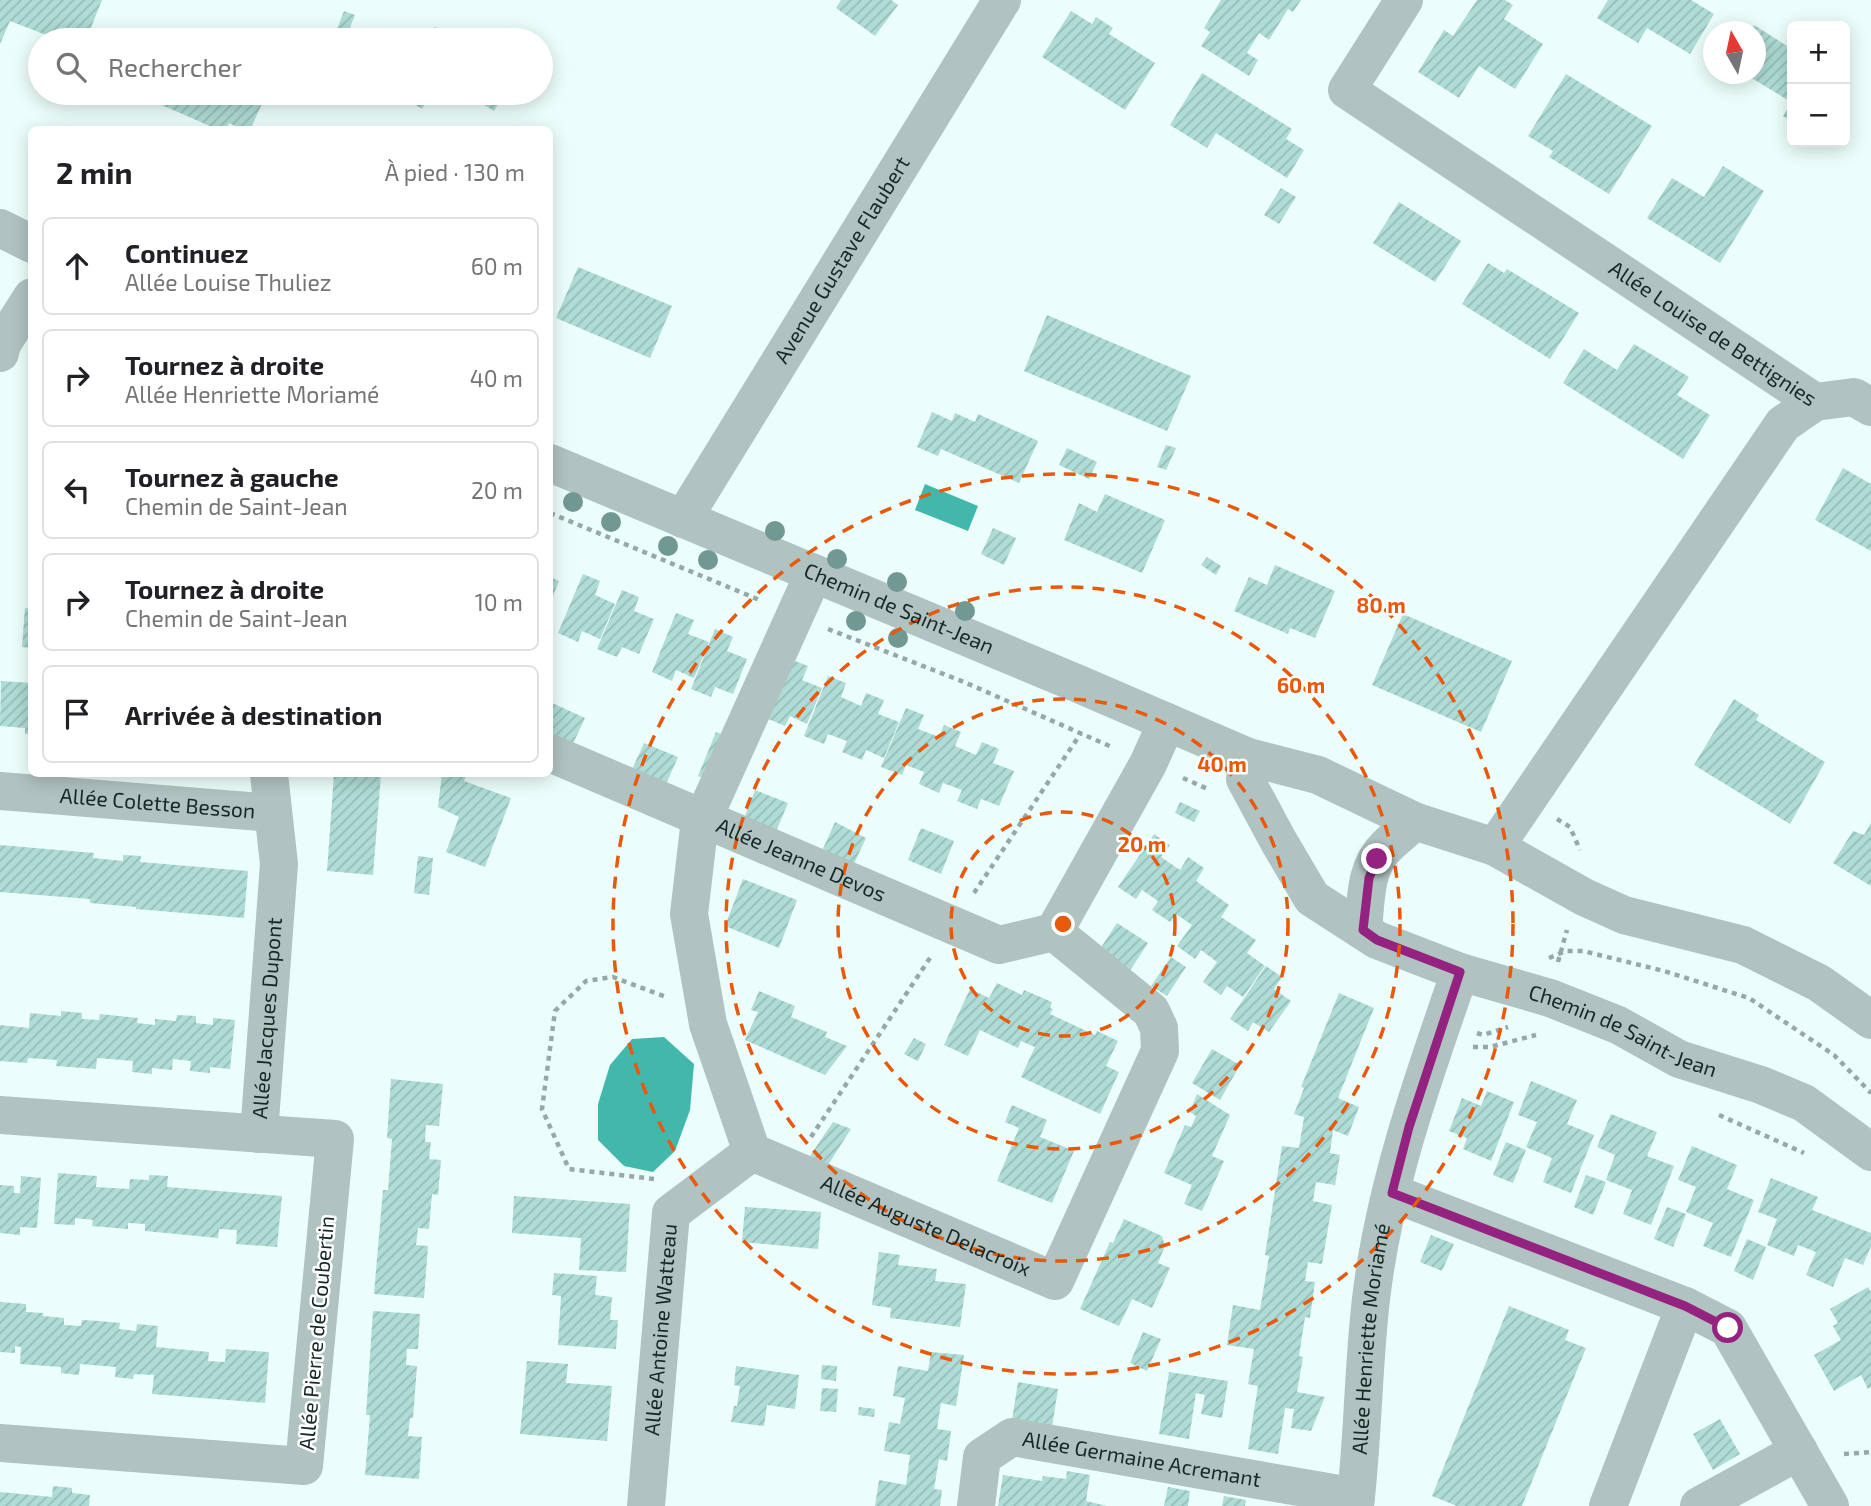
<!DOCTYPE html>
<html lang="fr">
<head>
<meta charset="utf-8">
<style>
	:root { --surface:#fff; --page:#f6f6f6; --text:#202124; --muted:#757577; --line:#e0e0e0 }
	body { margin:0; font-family:"Exo 2",sans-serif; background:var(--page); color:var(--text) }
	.controls { position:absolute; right:21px; top:21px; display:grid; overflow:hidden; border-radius:10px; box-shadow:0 4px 18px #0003 }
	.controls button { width:63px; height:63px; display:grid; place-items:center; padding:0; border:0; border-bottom:2px solid var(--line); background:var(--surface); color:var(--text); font:35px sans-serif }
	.compass { position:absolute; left:1703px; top:21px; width:63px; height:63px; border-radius:50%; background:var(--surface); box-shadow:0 4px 18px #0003; rotate:351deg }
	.stop { position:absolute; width:21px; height:21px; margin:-16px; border:5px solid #942280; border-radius:50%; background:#fff }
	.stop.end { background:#942280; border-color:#fff; box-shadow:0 2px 7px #0008 }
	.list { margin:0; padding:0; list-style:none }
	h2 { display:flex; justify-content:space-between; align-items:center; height:91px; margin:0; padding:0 28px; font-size:30px }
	h2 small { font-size:23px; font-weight:400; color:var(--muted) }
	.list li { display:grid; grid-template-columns:46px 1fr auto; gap:21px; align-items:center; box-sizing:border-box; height:98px; margin:0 14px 14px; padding:0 14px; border:2px solid var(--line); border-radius:10px }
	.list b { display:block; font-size:26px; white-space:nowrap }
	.list p { margin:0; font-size:23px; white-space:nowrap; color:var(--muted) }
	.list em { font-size:23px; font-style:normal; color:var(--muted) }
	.icon { flex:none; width:38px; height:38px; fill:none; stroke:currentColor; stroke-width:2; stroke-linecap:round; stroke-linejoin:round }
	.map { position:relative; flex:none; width:1871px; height:1506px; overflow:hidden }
	.search { position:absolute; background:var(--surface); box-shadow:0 4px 18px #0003; left:28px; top:28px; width:525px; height:77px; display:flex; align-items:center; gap:18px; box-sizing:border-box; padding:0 24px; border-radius:38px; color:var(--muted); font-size:26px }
	.panel { position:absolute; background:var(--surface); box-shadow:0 4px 18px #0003; left:28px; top:126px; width:525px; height:651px; border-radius:10px }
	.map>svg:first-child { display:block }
</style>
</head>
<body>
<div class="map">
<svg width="1871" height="1506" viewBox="0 0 1871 1506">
	<defs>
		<pattern id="building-hatch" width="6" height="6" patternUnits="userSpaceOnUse" patternTransform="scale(1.75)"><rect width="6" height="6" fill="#afdcd6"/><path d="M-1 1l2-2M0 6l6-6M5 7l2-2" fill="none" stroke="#96bdb8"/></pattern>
	</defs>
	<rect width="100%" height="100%" fill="#ecfefb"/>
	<g fill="#42b8ac">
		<path d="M925,484L978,506L968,531L915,510Z"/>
		<path d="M664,1037L694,1064L690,1110L675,1151L653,1172L624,1166L598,1140V1104L610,1065L632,1039Z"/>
	</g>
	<g fill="url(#building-hatch)">
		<path d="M0,0H102L86,40H59L10,21L0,44Z"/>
		<path d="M841,0H891L898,5L875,36L836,8Z"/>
		<path d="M1221,0H1301L1293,12L1288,9L1269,40L1259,33L1247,53L1258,60L1249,76L1201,46L1210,32L1204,28Z"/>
		<path d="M1477,0H1505L1513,5L1504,19L1543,44L1515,89L1479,66L1459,98L1418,72L1444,30L1453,36Z"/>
		<path d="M1608,0H1691L1714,14L1690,54L1647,28L1638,43L1597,18Z"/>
		<path d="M344,11L355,15L345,40H342L334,37Z"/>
		<path d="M1071,11L1092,24L1096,17L1113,28L1109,34L1155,63L1125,110L1042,57Z"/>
		<path d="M1754,25L1792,49V122L1783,116L1791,102L1745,74H1756V32H1750Z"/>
		<path d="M435,27L457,40H427Z"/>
		<path d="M1202,73L1292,129L1286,139L1304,150L1287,178L1216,133L1207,148L1170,125Z"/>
		<path d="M1566,74L1652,126L1609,194L1549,157L1553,151L1528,136Z"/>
		<path d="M167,93H267L250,130H243L229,123L226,130H219L171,109L161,105Z"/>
		<path d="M396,93H431L422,109Z"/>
		<path d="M464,93H505L494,111Z"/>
		<path d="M1723,166L1764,191L1720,263L1647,218L1672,178L1704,197Z"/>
		<path d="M1281,188L1296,197L1279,224L1264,215Z"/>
		<path d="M1399,202L1461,241L1435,282L1373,243Z"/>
		<path d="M1488,263L1504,273L1507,269L1579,313L1550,359L1462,304Z"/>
		<path d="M578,267L672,306L650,358L556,318Z"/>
		<path d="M1047,315L1191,376L1167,431L1024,371Z"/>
		<path d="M1634,344L1689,377L1677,395L1710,415L1683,459L1563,383L1584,349L1617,370Z"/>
		<path d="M932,412L952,421L955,413L975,422L978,414L1038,441L1019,483L941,449L938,456L917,447Z"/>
		<path d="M1166,445L1176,448L1166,470L1157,467Z"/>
		<path d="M1067,448L1097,462L1089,479L1059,465Z"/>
		<path d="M1843,468L1871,484V551L1815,520Z"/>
		<path d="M1105,494L1165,520L1142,573L1064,540L1079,503L1097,512Z"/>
		<path d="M993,528L1016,538L1004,565L981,554Z"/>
		<path d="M1207,557L1221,566L1216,575L1201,565Z"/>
		<path d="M1275,565L1335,591L1315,638L1290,628L1288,634L1234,611L1249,577L1267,585Z"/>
		<path d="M583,574L600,581L595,595L615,604L600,639L582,631L578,642L558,633Z"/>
		<path d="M550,577L559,581L550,603Z"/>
		<path d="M622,590L639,597L634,611L654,619L639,654L622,647L617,657L597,649Z"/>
		<path d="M25,608L32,609V648L22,647Z"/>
		<path d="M676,613L694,620L688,634L709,642L694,678L676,670L672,681L652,672Z"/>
		<path d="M1403,614L1512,661L1481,732L1372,685Z"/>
		<path d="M715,629L733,637L727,651L747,659L733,694L715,687L711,697L691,689Z"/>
		<path d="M790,659L808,666L802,680L822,688L807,724L790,716L785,726L766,718Z"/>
		<path d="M828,676L846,683L841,697L861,706L866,693L884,700L878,714L899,722L884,758L866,750L862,760L842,752L847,741L828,734L824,744L804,736Z"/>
		<path d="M1,681L31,683L32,734H25V728L0,726Z"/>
		<path d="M1734,699L1759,715L1756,720L1825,762L1790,824L1694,765Z"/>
		<path d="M550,702L585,718L570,750L550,741Z"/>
		<path d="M906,708L924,715L918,729L939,737L944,725L961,732L955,746L976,755L982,742L999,749L993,763L1014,771L999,806L981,799L977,809L957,801L962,790L943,783L939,793L919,784L924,772L906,765L902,775L881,767Z"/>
		<path d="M716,732L729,737L710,781L698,776Z"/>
		<path d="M644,743L678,757L663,791L629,776Z"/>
		<path d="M334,774H381L373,875L327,871Z"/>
		<path d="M442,774H467L464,781L511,798L485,867L446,852L459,817L438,807Z"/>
		<path d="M755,790L788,803L775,834L743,821Z"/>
		<path d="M1180,802L1200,811L1194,822L1175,813Z"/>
		<path d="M835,822L866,838L852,868L821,853Z"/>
		<path d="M1871,823V886L1833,863L1853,831L1864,835Z"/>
		<path d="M921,828L954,841L941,874L908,860Z"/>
		<path d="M1154,834L1170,845L1161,857L1180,870L1188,857L1204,868L1196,881L1229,905L1221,917L1256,940L1247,953L1265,966L1243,997L1227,986L1221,995L1203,982L1217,962L1201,950L1195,959L1177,946L1192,925L1176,914L1170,922L1152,910L1158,901L1142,890L1136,899L1118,887Z"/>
		<path d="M0,845L94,853L93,858L123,861V855L141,856L140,862L248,871L244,918L136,909V907L90,903V899L0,892Z"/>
		<path d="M418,856L433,858L429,895L414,893Z"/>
		<path d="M743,879L797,900L779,948L725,926Z"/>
		<path d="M1117,923L1148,943L1129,972L1098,952Z"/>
		<path d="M1171,957L1186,967L1167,996L1151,986Z"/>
		<path d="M1266,966L1282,977L1274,989L1291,1001L1269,1032L1253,1022L1248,1031L1230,1019Z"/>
		<path d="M997,983L1022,995L1024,990L1052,1002L1050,1008L1053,1009L1050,1014L1095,1035L1097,1031L1118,1041L1106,1066L1119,1072L1100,1114L1021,1077L1035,1047L1021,1041L1018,1048L980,1030L968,1056L944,1045L970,989L989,998Z"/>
		<path d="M759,991L795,1006L791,1017L827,1032L825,1037L847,1046L825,1075L745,1040L758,1012L751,1010Z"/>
		<path d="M1339,993L1374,1008L1338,1098L1359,1107L1348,1136L1333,1130L1330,1153L1340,1155L1335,1185L1316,1182L1313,1201L1332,1205L1322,1264L1308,1262L1305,1281L1315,1282L1310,1318L1305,1317L1299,1356L1303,1357L1297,1392L1325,1397L1311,1431L1291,1428L1294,1409L1285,1408L1278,1454L1248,1449L1258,1386L1248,1384L1254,1349L1227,1345L1233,1305L1260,1310L1269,1256L1265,1255L1282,1146L1299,1148L1304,1117L1294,1114L1304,1088L1301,1087Z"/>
		<path d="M61,1011L82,1013V1019L99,1020L100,1014L138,1018L137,1023L155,1025V1019L176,1021L177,1015L196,1016V1023L213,1025V1018L235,1020L230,1069L210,1067V1073L190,1071L191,1061L173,1059L172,1070L152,1068V1074L132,1072L133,1061L97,1058L96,1069L56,1066L57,1060L28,1058L27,1063L0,1061V1025L29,1028L30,1013L61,1016Z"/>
		<path d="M914,1038L926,1044L918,1061L904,1054Z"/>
		<path d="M1212,1049L1240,1065L1220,1100L1192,1083Z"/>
		<path d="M391,1079L443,1084L439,1126L426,1125L425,1142H431L429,1159L441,1160L438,1195L432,1194L429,1229L418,1228L416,1245L428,1246L424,1298L374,1294L383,1190H388L392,1139L387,1138Z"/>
		<path d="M1531,1081L1577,1100L1567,1124L1594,1135L1571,1193L1543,1182L1552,1158L1526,1147L1537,1122L1518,1115Z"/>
		<path d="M1487,1091L1514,1102L1491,1161L1463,1149L1467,1138L1449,1131L1462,1098L1481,1106Z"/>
		<path d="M1197,1094L1230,1115L1212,1156L1224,1161L1202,1211L1184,1204L1192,1185L1164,1173L1185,1125L1191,1127L1196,1116L1190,1112Z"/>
		<path d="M1012,1105L1047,1120L1040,1137L1074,1151L1052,1203L997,1181L1019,1128L1005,1122Z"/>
		<path d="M1611,1114L1657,1132L1647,1156L1674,1166L1651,1225L1623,1214L1632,1190L1606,1180L1615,1155L1597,1147Z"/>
		<path d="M833,1122L851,1129L828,1165L810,1156Z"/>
		<path d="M1506,1142L1526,1150L1513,1183L1493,1175Z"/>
		<path d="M1692,1146L1737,1165L1727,1189L1754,1200L1731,1257L1703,1246L1713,1223L1686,1212L1696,1187L1678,1180Z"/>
		<path d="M58,1173L97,1176L96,1187L129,1189L130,1179L149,1180V1175L168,1176L167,1187L282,1196L277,1247L236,1244L237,1230L219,1229L218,1238L145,1231V1224L128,1223V1229L92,1226L93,1220L75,1218V1225L54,1224Z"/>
		<path d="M1586,1175L1606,1182L1593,1215L1574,1207Z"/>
		<path d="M21,1176L41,1178L37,1228L20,1227V1235L0,1233V1185L14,1186V1193H20Z"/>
		<path d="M1771,1178L1818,1197L1812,1210L1871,1233V1246L1863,1265L1845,1258L1833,1287L1806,1275L1816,1252L1798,1245L1794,1256L1767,1245L1777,1219L1758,1212Z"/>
		<path d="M514,1196L630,1204L626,1272L579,1270L581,1238L512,1233Z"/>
		<path d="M745,1207L821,1212L818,1249L742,1242Z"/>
		<path d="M1667,1207L1686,1214L1673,1247L1654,1239Z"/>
		<path d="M1124,1219L1162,1236L1165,1246L1158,1263L1170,1268L1152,1308L1132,1299L1119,1326L1080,1309L1110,1242L1113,1243Z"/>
		<path d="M1431,1235L1454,1244L1442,1271L1420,1262Z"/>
		<path d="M1747,1239L1766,1247L1753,1280L1734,1271Z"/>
		<path d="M879,1252L900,1255L898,1265L937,1269L935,1281L966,1284L960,1327L890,1318L891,1308L872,1305Z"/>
		<path d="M554,1273L597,1276L595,1295L612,1297L610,1320H618L616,1349L558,1345L561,1296L552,1295Z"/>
		<path d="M1868,1287L1871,1292V1387L1868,1389L1861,1375L1834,1391L1814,1355L1841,1340L1833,1326L1838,1323L1830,1309Z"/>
		<path d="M0,1302L26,1304V1312L43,1313V1316L64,1318V1325L81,1326L82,1320L100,1321L120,1323L119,1329L136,1331L137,1324L158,1326L156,1347L209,1352L208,1361L225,1362L226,1349L269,1352L265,1403L152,1394L154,1375L134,1374L133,1379L115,1377L116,1367L80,1364L79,1375L61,1373V1367L20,1364L21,1347L15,1346V1353L0,1352Z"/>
		<path d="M1509,1306L1569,1330L1565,1340L1586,1348L1522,1506H1457L1432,1496Z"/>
		<path d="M373,1311L420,1314L418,1349H407L406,1365L417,1366L413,1418H410L408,1436L422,1437L419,1479L365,1475L370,1415H366Z"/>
		<path d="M1143,1332L1161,1339L1147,1371L1130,1363Z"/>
		<path d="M931,1352L964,1355L956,1406L941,1403L937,1429L951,1431L947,1461L939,1459L934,1489L942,1490L940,1506H875L879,1480L906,1485L910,1455L884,1451L889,1422L900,1424L905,1398L893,1396L898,1366L928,1371Z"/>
		<path d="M527,1361L568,1364L566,1383L612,1386L607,1441L520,1434Z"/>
		<path d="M822,1365L837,1366L836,1381L821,1379Z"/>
		<path d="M736,1366L799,1375L795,1409L767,1405L764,1426L731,1422L734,1406H737L740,1386L734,1385Z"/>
		<path d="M1169,1372L1228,1381L1222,1418L1201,1414L1205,1395L1196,1393L1189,1439L1159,1434Z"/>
		<path d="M1018,1382L1058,1389L1052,1427L1012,1420Z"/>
		<path d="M822,1388L838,1389L836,1412L820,1411Z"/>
		<path d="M859,1407L875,1409L874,1417L858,1415Z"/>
		<path d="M1720,1419L1740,1454L1713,1470L1693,1434Z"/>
		<path d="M1067,1471L1090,1475L1086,1501L1107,1506H998L1003,1475L1042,1481L1043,1476L1066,1479Z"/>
		<path d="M53,1486L72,1488V1493L90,1495L89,1506H0V1492L52,1497Z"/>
		<path d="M1168,1487L1190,1491L1188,1506H1164Z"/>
		<path d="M1224,1496L1246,1500L1245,1506H1222Z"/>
	</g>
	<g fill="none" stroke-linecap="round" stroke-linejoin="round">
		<g stroke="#97a9a6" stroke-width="4.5" stroke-dasharray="5 5" stroke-linecap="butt">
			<path d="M550,513L762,601"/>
			<path d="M828,629L964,682L1114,748"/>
			<path d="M1183,778L1210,790"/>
			<path d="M1557,819L1570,827L1580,850"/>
			<path d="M974,893L1081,733"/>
			<path d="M1549,958L1566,951H1583L1664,971L1749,998L1834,1055L1871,1093"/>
			<path d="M1558,962L1567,930"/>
			<path d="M1477,1033L1483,1035L1508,1027"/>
			<path d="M1473,1047H1490L1536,1035"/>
			<path d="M1719,1115L1804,1153"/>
			<path d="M811,1137L930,958"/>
			<path d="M654,1179L569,1169L542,1109L555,1011L586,981L613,977L666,997"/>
			<path d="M1844,1454L1871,1452"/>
		</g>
		<g stroke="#b0c3c0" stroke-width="38">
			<path id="s1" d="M1404,0L1347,90L1815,402L1783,424L1495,847"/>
			<path d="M0,228L32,244"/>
			<path d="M0,353L2,344L32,297"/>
			<path d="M1815,402L1854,397L1871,407"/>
			<path id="s2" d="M550,463L1081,685L1248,757L1318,775L1414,821L1495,847L1584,897L1624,915L1743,945L1819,983L1871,1020"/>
			<path id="s3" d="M683,519L1002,0"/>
			<path id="s4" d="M814,573L699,828L689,914L708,1024L752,1152L1055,1281L1160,1051L1159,1028L1151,1011L1054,932L1148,764L1167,722"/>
			<path id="s5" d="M550,753L999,945L1054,932"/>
			<path id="s6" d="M1248,757L1245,779L1279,842L1312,898L1377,940L1460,972L1550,998L1618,1025L1679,1059L1761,1085L1804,1103L1871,1152"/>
			<path id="s7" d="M0,791L273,813"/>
			<path d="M1363,930C1366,903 1364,868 1386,847C1395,838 1405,831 1414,821"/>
			<path d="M0,1115L335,1139L304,1466L0,1443"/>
			<path id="s8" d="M259,1134L279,864L269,774"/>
			<path d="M1392,1193L1685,1306L1608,1506"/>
			<path d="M1685,1306L1728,1328L1830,1506"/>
			<path id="s9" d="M646,1506L671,1213L752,1152"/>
			<path id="s10" d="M976,1506L982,1457L1012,1437L1356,1497"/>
			<path id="s11" d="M1355,1506C1363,1438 1363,1368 1371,1299C1384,1188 1423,1078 1460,972"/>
			<path d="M1699,1506L1799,1451"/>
		</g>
	</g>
	<g fill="#729894">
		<circle cx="573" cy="502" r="10"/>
		<circle cx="611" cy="522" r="10"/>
		<circle cx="775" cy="531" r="10"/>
		<circle cx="668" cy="546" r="10"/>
		<circle cx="837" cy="559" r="10"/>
		<circle cx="708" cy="560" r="10"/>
		<circle cx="897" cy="582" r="10"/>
		<circle cx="965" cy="611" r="10"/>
		<circle cx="856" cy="621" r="10"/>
		<circle cx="898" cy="638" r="10"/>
	</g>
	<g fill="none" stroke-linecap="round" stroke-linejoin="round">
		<path stroke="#942280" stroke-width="9" d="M1377,859L1369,878L1363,930L1377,940L1460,972L1409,1127L1392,1193L1685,1306L1728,1328"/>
	</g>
	<g fill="none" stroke="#e8590c" stroke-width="3.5" stroke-dasharray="12 9">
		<circle cx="1063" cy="924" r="112"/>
		<circle cx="1063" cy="924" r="225"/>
		<circle cx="1063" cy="924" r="337"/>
		<circle cx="1063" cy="924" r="450"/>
	</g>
	<g text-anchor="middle" stroke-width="5" stroke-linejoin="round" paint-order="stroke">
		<g font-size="21" fill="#172926" stroke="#fff">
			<text dy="7" stroke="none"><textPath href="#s3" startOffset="304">Avenue Gustave Flaubert</textPath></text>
			<text dy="7" stroke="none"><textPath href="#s1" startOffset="546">Allée Louise de Bettignies</textPath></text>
			<text dy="7" stroke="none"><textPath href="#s2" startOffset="378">Chemin de Saint-Jean</textPath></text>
			<text dy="7" stroke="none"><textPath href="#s7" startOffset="158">Allée Colette Besson</textPath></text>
			<text dy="7" stroke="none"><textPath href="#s5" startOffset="273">Allée Jeanne Devos</textPath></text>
			<text dy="7" stroke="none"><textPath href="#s8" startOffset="116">Allée Jacques Dupont</textPath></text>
			<text dy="7" stroke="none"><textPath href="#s6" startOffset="499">Chemin de Saint-Jean</textPath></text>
			<text dy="7" stroke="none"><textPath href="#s4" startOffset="802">Allée Auguste Delacroix</textPath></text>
			<text dy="7" stroke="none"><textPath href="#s9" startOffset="177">Allée Antoine Watteau</textPath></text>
			<text transform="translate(317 1333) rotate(-85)" y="7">Allée Pierre de Coubertin</text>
			<text dy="7" stroke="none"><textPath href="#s11" startOffset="168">Allée Henriette Moriamé</textPath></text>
			<text dy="7" stroke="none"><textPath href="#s10" startOffset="217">Allée Germaine Acremant</textPath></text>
		</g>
	</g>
	<circle cx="1063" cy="924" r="10" fill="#e8590c" stroke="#fff" stroke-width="3.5"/>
	<g font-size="21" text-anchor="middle" font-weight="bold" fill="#e8590c" stroke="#fff" stroke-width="5" stroke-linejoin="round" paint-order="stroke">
		<text x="1381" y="613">80 m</text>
		<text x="1301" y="693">60 m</text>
		<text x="1222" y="772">40 m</text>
		<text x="1142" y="852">20 m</text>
	</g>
</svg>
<div class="controls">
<button>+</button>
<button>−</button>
</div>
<svg class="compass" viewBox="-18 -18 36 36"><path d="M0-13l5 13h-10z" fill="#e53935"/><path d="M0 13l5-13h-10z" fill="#757577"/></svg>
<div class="stop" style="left:1728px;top:1328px"></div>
<div class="stop end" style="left:1377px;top:859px"></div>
<div class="search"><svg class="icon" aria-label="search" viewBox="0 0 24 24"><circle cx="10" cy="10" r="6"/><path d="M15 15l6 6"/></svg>Rechercher</div>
<section class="panel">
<h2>2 min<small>À pied · 130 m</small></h2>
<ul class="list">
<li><svg class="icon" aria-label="ahead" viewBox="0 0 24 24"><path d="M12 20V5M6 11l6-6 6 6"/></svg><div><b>Continuez</b><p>Allée Louise Thuliez</p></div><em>60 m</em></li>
<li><svg class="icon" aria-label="right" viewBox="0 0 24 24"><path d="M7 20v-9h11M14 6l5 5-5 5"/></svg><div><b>Tournez à droite</b><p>Allée Henriette Moriamé</p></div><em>40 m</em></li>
<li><svg class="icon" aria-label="left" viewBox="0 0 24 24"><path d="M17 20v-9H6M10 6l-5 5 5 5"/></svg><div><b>Tournez à gauche</b><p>Chemin de Saint-Jean</p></div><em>20 m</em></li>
<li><svg class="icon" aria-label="right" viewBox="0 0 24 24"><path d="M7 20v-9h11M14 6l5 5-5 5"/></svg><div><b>Tournez à droite</b><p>Chemin de Saint-Jean</p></div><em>10 m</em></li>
<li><svg class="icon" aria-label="arrive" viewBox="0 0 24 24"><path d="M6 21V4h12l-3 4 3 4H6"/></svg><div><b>Arrivée à destination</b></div></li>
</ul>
</section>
</div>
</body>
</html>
